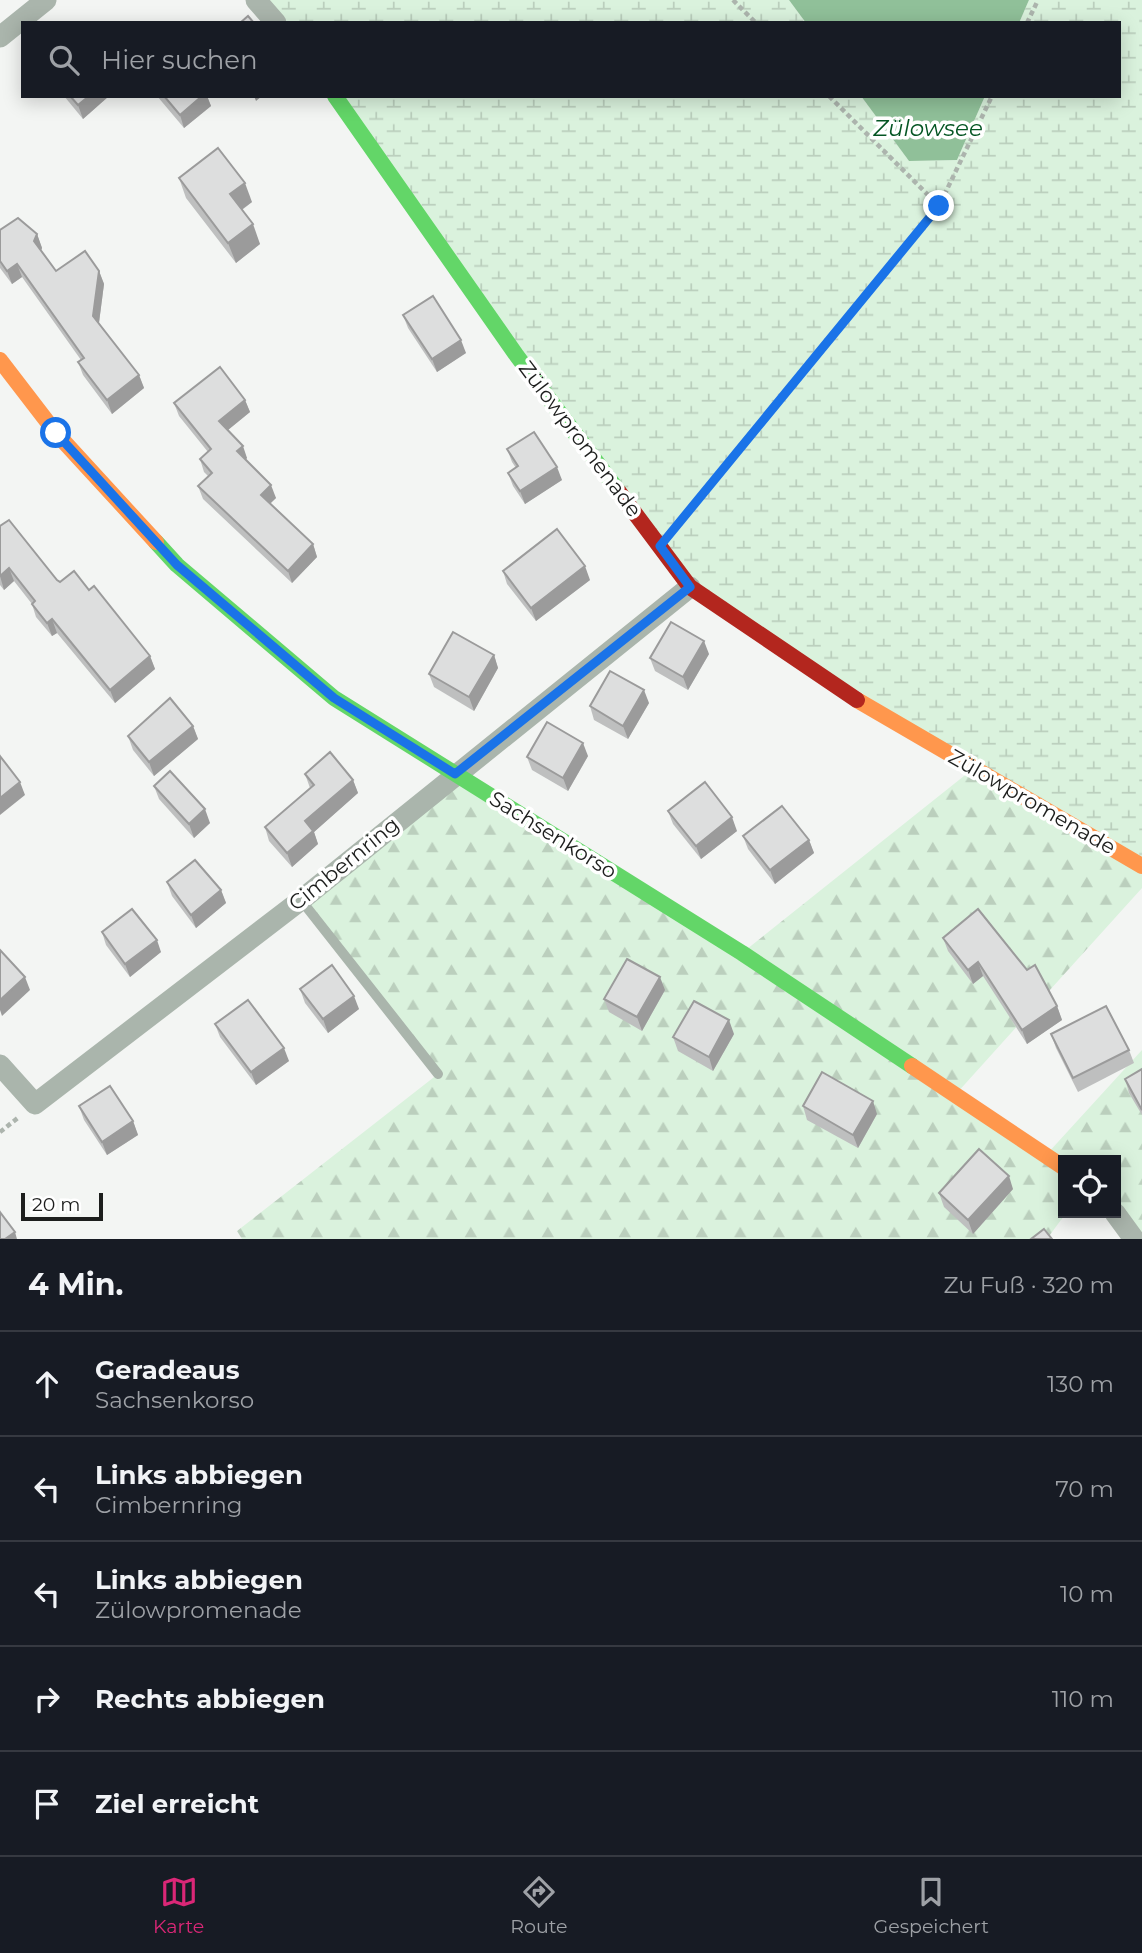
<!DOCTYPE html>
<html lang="de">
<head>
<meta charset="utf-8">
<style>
	:root { --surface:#171b24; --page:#242831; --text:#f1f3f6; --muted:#9ea1a6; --line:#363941; --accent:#db2777 }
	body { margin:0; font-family:Montserrat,sans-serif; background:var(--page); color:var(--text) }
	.controls { position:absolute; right:21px; bottom:21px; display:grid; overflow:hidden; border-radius:0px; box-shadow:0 4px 18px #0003 }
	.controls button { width:63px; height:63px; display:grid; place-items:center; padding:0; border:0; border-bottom:2px solid var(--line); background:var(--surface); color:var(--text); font:35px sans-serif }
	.scale { position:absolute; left:21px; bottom:18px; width:82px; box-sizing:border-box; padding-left:7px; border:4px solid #1d1e1d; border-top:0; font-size:19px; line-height:24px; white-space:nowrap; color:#1d1e1d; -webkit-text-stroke:5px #fff; paint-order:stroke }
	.stop { position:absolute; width:21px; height:21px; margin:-16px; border:5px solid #1a73e8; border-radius:50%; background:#fff }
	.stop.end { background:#1a73e8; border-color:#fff; box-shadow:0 2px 7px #0008 }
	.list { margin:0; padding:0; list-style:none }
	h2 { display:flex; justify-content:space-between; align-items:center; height:91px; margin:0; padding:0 28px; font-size:30px }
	h2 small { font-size:23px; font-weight:400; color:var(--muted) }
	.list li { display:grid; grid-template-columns:46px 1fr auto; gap:21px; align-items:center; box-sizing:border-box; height:105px; padding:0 28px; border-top:2px solid var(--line) }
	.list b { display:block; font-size:26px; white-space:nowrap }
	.list p { margin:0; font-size:23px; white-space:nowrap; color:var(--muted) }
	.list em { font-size:23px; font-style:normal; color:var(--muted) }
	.icon { flex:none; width:38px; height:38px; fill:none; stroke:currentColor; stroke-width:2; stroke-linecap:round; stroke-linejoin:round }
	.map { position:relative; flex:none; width:1142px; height:1239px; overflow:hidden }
	.search { position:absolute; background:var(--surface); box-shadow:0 4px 18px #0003; left:21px; right:21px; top:21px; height:77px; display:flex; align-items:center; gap:18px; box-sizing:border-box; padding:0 24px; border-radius:0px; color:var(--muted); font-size:26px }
	.sheet { height:616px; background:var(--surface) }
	nav { display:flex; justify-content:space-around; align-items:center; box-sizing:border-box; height:98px; border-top:2px solid var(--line); background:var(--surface); font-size:19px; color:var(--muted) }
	nav a { display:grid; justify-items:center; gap:4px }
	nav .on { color:var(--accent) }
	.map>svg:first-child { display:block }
</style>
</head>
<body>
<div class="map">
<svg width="1142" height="1239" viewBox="0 0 1142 1239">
	<defs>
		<pattern id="forest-firs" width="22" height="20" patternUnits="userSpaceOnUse" patternTransform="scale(1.75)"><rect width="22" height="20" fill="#daf2dd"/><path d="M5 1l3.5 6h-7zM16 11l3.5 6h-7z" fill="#bbcfbd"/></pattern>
		<pattern id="wetland-marsh" width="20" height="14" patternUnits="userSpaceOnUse" patternTransform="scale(1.75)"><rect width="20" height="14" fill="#daf2dd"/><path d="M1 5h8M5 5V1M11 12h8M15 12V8" fill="none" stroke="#bbcfbd"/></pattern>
	</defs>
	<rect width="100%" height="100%" fill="#f3f5f3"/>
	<path fill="url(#forest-firs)" d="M974,768L1142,866V888L956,1094L1047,1154L1142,1050V1239L1116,1213V1160H1063V1213H1066L1047,1239H242L237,1231L438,1074L301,900L455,774L742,953Z"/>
	<g fill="url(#wetland-marsh)">
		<path d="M267,0H789L806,23H283Z"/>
		<path d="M1029,0H1142V866L690,587L335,96H861L909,161L957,160L985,96H1119V23H1019Z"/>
	</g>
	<g fill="#90c099">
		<path d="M789,0H1029L1019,23H806Z"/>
		<path d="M861,96H985L957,160L909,161Z"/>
	</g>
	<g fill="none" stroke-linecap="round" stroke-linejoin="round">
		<g stroke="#acb4ad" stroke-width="4.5" stroke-dasharray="5 3.5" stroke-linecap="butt">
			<path d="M733,0L756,23"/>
			<path d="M1027,23L1038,0"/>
			<path d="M829,96L939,206"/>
			<path d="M677,525L939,206L992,96"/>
			<path d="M0,1132L19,1117"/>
		</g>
		<path stroke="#aab5ac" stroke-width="10" d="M301,900L438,1074"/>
		<g stroke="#aab5ac" stroke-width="21">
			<path d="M256,0L276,23"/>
			<path d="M0,37L46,0"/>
			<path d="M0,1065L35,1104L301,900L690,587"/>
			<path d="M1115,1213L1134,1239"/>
		</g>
		<g stroke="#63d668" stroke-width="16">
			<path d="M335,96L517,356L619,492"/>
			<path d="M156,542L177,565L334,698L742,953L912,1066"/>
		</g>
		<g stroke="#ff974d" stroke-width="16">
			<path d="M0,360L56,433L156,542"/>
			<path d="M857,700L1142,866"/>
			<path d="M912,1066L1063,1167"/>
		</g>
		<path stroke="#b3261e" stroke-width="16" d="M619,492L690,587L857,700"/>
	</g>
	<g fill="#bebfbf">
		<path d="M64,96H109L83,119Z"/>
		<path d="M157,96H207L211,106L184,128Z"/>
		<path d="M179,178L252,202L242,210L260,244L236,263L186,198Z"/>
		<path d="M0,230L37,234L42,248L41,250L56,271H99L104,284L99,323L139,375L144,388L112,414L83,375L78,362L81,360L22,277L12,284L0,268Z"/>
		<path d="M403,315L466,353L437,372L408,328Z"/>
		<path d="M245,400L250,412L228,430L247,458L246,460L276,498L270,504L313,544L317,557L292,583L203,499L198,486L208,476L204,472L200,459L208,452L179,416L174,403Z"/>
		<path d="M507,449L562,480L525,504L513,486L508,473L516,468L512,462Z"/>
		<path d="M0,526L57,580L89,590L150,656L155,669L115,703L57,633L52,636L36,617L32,604L14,581L4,590L0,585Z"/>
		<path d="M503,571L590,580L536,621L507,584Z"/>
		<path d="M709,654L688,690L655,671L650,658Z"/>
		<path d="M494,655L498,668L474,711L434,687L429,674Z"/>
		<path d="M649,703L628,739L594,720L590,706Z"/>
		<path d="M193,726L198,739L154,776L133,750L128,736Z"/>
		<path d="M588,756L568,791L532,770L527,757Z"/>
		<path d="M305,774L353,780L358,793L314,832L318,844L292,867L269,841L265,827L310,788Z"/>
		<path d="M154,786L210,823L194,838L159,799Z"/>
		<path d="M668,811L737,831L701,859L673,824Z"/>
		<path d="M743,836L809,840L814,853L775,884L748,849Z"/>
		<path d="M167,882L221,890L226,903L196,928L172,896Z"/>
		<path d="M102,932L161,952L130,977L106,945Z"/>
		<path d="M943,938L1027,970L1057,1006L1062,1020L1027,1044L983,976L973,984L948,951Z"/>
		<path d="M300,989L359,1009L328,1033L305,1003Z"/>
		<path d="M665,990L642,1031L609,1012L604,999Z"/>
		<path d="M215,1024L289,1061L256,1085L220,1037Z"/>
		<path d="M734,1034L713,1071L678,1051L673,1037Z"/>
		<path d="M1051,1034L1129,1050L1134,1063L1078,1092L1056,1048Z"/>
		<path d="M1142,1069V1115L1129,1093L1125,1079Z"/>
		<path d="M79,1106L133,1121L138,1135L107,1155L84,1120Z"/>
		<path d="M803,1106L877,1114L858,1148L807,1120Z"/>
		<path d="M1013,1189L973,1234L944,1207L939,1193Z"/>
	</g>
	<g fill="#9b9b9b">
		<path d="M89,96H109L83,119L78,105Z"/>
		<path d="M202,96H207L211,106L184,128L180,115Z"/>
		<path d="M254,96H262L256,101Z"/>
		<path d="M245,183L252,202L237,213L230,194Z"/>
		<path d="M253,224L260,244L236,263L228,243Z"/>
		<path d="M37,234L42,248L39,255L34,241Z"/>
		<path d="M17,264L22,277L12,284L7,271Z"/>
		<path d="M99,271L104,284L98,330L93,316Z"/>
		<path d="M461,340L466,353L437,372L432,359Z"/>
		<path d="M139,375L144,388L112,414L107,400Z"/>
		<path d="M245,400L250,412L223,434L219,421Z"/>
		<path d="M243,446L247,458L242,463L237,451Z"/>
		<path d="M557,467L562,480L525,504L520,491Z"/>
		<path d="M271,485L276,498L265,508L261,495Z"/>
		<path d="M313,544L317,557L292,583L288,571Z"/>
		<path d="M585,566L590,580L536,621L531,608Z"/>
		<path d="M9,568L14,581L4,590L0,576Z"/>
		<path d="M52,619L57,633L52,636L47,623Z"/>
		<path d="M704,641L709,654L688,690L683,677Z"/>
		<path d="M494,655L498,668L474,711L469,697Z"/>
		<path d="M150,656L155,669L115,703L110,690Z"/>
		<path d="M644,690L649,703L628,739L623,726Z"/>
		<path d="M193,726L198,739L154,776L149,762Z"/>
		<path d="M583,743L588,756L568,791L563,778Z"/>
		<path d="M353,780L358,793L314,832L318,844L292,867L287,853L305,821Z"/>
		<path d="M20,782L25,795L0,815V798Z"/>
		<path d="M205,809L210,823L194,838L189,824Z"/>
		<path d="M732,817L737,831L701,859L696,846Z"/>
		<path d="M809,840L814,853L775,884L770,870Z"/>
		<path d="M221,890L226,903L196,928L191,915Z"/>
		<path d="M157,940L161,952L130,977L125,964Z"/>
		<path d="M978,962L983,976L973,984L968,970Z"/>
		<path d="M25,977L30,990L2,1016L0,1010V1000Z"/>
		<path d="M660,977L665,990L642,1031L637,1017Z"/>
		<path d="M354,996L359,1009L328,1033L323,1019Z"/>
		<path d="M1057,1006L1062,1020L1027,1044L1022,1030Z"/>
		<path d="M729,1020L734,1034L713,1071L709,1057Z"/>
		<path d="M284,1048L289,1061L256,1085L251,1072Z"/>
		<path d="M873,1101L877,1114L858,1148L853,1135Z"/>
		<path d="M133,1121L138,1135L107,1155L102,1142Z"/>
		<path d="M1009,1176L1013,1189L973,1234L968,1220Z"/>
		<path d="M15,1232L17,1239H5Z"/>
	</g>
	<g fill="#dddede" stroke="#9b9b9b" stroke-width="2">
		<path d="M248,16L254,23H240Z"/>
		<path d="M70,96H89L78,105Z"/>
		<path d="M164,96H202L180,115Z"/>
		<path d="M218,148L245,183L230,194L253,224L228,243L179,178Z"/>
		<path d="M18,218L37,234L34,241L56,271L85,251L99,271L93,316L139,375L107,400L78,362L84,358L17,264L7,271L0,261V230Z"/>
		<path d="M433,296L461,340L432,359L403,315Z"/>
		<path d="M220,367L245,400L219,421L243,446L237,451L271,485L261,495L313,544L288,571L198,486L212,473L200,459L211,449L174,403Z"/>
		<path d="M534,432L557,467L520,491L508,473L518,466L507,449Z"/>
		<path d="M9,520L57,580L60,582L74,571L89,590L94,586L150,656L110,690L52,619L47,623L32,604L35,601L9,568L0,576V526Z"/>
		<path d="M557,529L585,566L531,608L503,571Z"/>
		<path d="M671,622L704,641L683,677L650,658Z"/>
		<path d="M453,632L494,655L469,697L429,674Z"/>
		<path d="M610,671L644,690L623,726L590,706Z"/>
		<path d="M170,698L193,726L149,762L128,736Z"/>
		<path d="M547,722L583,743L563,778L527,757Z"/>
		<path d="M330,752L353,780L305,821L313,831L287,853L265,827L314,785L305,774Z"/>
		<path d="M0,756L20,782L0,798Z"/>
		<path d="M170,771L205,809L189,824L154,786Z"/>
		<path d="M705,782L732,817L696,846L668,811Z"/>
		<path d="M782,806L809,840L770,870L743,836Z"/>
		<path d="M195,860L221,890L191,915L167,882Z"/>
		<path d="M132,909L157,940L125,964L102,932Z"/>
		<path d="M978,909L1027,970L1035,965L1057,1006L1022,1030L978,962L968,970L943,938Z"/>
		<path d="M0,950L25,977L0,1000Z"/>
		<path d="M627,959L660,977L637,1017L604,999Z"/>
		<path d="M332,965L354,996L323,1019L300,989Z"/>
		<path d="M248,1000L284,1048L251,1072L215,1024Z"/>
		<path d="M694,1001L729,1020L709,1057L673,1037Z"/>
		<path d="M1106,1006L1129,1050L1073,1078L1051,1034Z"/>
		<path d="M1142,1069V1110L1125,1079Z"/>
		<path d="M822,1072L873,1101L853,1135L803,1106Z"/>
		<path d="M110,1086L133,1121L102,1142L79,1106Z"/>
		<path d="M979,1149L1009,1176L968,1220L939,1193Z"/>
		<path d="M0,1212L15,1232L5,1239H0Z"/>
		<path d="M1044,1229L1052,1239H1031Z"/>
	</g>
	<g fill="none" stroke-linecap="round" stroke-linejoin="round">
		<path stroke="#1a73e8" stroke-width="9" d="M56,433L177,565L334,698L455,774L690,587L660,546L939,206"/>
	</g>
	<g text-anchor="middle" stroke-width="7" stroke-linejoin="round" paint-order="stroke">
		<g font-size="21" fill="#1d1e1d" stroke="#fff">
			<text transform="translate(580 439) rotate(53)" y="7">Zülowpromenade</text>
			<text transform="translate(1032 802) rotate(30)" y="7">Zülowpromenade</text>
			<text transform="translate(553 835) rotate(32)" y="7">Sachsenkorso</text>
			<text transform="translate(344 864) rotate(-39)" y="7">Cimbernring</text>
		</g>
		<g font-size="23" font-style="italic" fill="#045523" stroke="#fff">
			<text x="928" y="136">Zülowsee</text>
		</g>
	</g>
</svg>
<div class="controls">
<button><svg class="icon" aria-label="locate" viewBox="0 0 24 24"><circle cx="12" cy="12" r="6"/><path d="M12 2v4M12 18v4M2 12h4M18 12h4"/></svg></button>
</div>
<div class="scale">20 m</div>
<div class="stop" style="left:56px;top:433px"></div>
<div class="stop end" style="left:939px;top:206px"></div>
<div class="search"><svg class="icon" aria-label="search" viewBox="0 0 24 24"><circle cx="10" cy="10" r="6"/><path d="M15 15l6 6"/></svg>Hier suchen</div>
</div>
<section class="sheet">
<h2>4 Min.<small>Zu Fuß · 320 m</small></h2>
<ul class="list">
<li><svg class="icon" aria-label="ahead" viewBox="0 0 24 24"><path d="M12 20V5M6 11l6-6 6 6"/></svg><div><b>Geradeaus</b><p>Sachsenkorso</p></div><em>130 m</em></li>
<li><svg class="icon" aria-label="left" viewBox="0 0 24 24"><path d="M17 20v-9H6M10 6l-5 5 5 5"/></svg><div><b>Links abbiegen</b><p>Cimbernring</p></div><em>70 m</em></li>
<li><svg class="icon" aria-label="left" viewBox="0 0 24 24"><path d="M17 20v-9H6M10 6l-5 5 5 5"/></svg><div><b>Links abbiegen</b><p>Zülowpromenade</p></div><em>10 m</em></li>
<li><svg class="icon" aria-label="right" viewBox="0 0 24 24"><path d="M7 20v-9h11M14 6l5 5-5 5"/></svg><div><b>Rechts abbiegen</b></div><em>110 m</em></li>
<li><svg class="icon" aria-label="arrive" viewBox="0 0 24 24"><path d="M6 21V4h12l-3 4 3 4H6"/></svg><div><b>Ziel erreicht</b></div></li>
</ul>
</section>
<nav>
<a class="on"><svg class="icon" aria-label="map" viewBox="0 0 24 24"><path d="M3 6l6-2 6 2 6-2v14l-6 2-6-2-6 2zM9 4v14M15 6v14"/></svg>Karte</a>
<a><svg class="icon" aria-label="directions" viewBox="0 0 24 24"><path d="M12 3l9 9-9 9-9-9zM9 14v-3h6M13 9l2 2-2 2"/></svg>Route</a>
<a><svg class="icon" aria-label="saved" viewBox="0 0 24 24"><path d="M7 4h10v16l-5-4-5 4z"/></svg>Gespeichert</a>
</nav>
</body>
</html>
